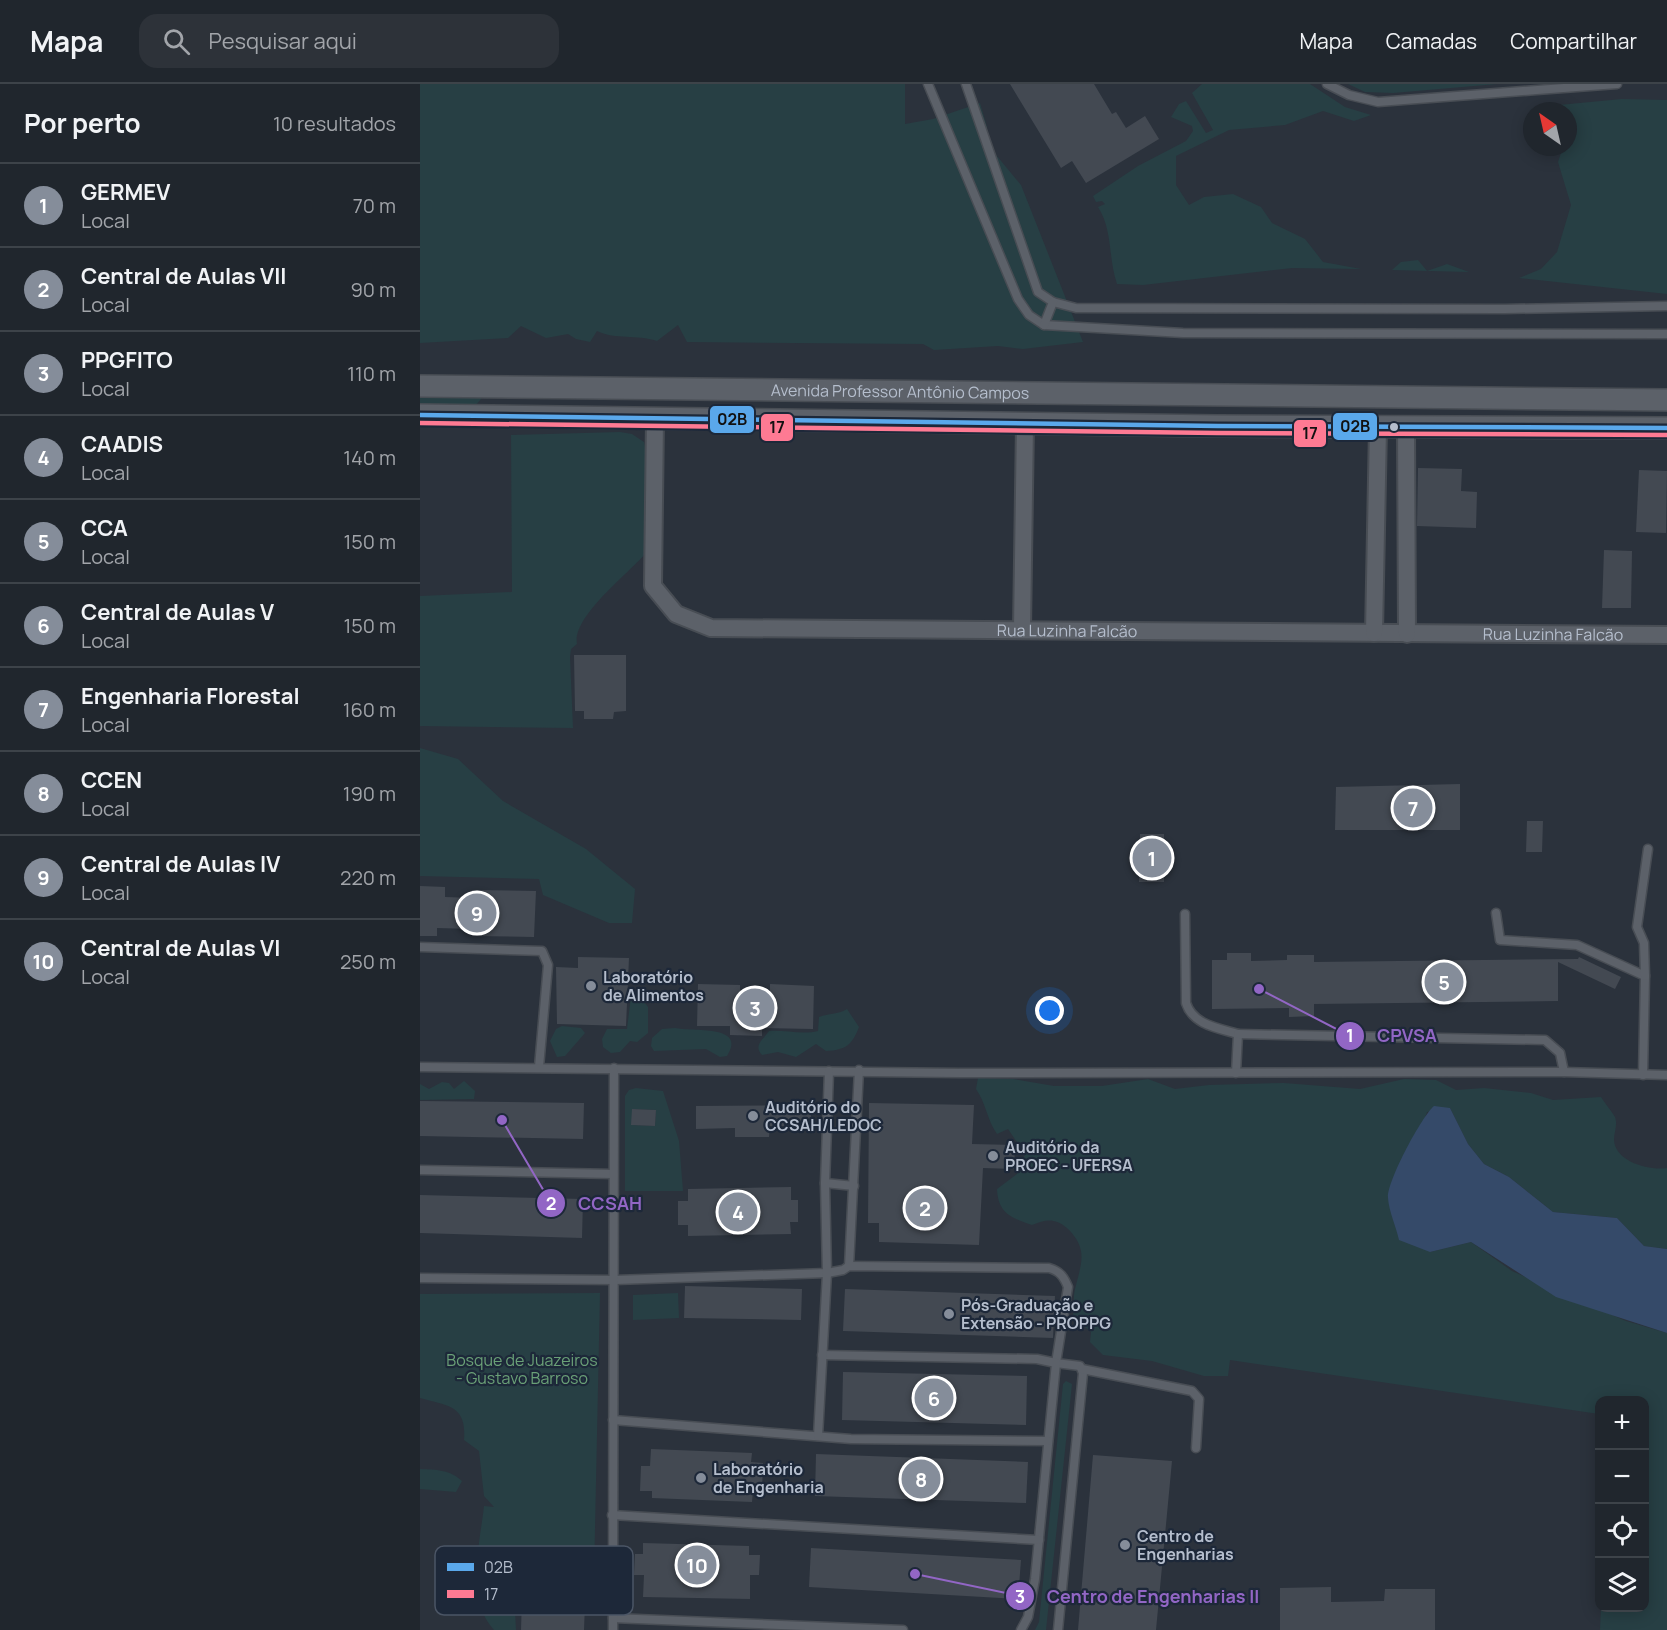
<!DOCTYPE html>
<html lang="pt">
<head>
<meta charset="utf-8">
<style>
	:root { --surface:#20262d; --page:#2d3239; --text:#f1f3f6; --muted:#a2a5aa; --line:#3d4349; --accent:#858d9a }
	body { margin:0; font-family:Manrope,sans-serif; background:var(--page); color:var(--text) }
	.controls { position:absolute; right:18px; bottom:18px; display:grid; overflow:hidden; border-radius:12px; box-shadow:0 3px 15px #0003 }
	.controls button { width:54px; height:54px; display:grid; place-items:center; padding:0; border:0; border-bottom:2px solid var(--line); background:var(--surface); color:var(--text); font:30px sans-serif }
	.compass { position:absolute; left:1103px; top:18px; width:54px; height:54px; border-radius:50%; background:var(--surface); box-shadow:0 3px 15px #0003; rotate:326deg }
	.you { position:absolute; left:630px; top:927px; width:21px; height:21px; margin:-15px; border:4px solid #fff; border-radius:50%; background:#1a73e8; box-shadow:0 0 0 9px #1a73e833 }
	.badge { display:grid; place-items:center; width:39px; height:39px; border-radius:50%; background:var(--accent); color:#fff; font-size:20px; font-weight:700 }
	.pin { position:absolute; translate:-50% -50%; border:3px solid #fff; box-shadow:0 2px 6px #0006 }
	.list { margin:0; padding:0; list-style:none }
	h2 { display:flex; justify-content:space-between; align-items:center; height:78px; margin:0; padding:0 24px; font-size:26px }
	h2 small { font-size:20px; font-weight:400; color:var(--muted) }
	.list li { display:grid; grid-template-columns:39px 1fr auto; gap:18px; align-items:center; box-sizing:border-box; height:84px; padding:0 24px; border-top:2px solid var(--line) }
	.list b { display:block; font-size:22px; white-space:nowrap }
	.list p { margin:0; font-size:20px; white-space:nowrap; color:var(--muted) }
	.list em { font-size:20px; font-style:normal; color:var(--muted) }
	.icon { flex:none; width:33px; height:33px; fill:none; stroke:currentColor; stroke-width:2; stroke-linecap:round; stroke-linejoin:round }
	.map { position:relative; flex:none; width:1247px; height:1546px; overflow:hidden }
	header { display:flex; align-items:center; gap:36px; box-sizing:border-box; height:84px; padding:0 30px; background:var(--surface); border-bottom:2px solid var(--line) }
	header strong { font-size:28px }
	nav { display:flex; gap:33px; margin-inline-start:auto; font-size:21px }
	.search { width:420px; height:54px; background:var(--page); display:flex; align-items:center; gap:15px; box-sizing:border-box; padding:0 21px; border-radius:18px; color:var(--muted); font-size:22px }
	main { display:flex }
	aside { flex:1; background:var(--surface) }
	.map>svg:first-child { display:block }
</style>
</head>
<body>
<header>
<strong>Mapa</strong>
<div class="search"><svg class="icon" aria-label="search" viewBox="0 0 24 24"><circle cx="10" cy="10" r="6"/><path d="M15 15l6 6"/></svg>Pesquisar aqui</div>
<nav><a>Mapa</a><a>Camadas</a><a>Compartilhar</a></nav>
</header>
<main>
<aside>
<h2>Por perto<small>10 resultados</small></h2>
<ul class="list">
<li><span class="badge">1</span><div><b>GERMEV</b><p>Local</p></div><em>70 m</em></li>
<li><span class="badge">2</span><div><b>Central de Aulas VII</b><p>Local</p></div><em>90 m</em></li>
<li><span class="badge">3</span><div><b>PPGFITO</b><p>Local</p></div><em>110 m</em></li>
<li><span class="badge">4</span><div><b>CAADIS</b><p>Local</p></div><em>140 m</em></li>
<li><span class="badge">5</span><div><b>CCA</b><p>Local</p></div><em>150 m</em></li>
<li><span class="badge">6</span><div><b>Central de Aulas V</b><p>Local</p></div><em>150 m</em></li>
<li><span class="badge">7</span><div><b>Engenharia Florestal</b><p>Local</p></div><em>160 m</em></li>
<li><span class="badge">8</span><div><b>CCEN</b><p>Local</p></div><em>190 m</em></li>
<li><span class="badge">9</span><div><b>Central de Aulas IV</b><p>Local</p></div><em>220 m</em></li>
<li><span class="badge">10</span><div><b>Central de Aulas VI</b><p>Local</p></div><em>250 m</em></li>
</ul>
</aside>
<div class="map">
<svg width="1247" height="1546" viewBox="0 0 1247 1546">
	<rect width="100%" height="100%" fill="#2b323c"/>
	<g fill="#273f44" fill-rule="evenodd">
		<path d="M0,0H485V40L513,35L560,19L567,43V60L601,101L663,258L603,265L578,262L514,266L503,260L267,258L258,241L237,257C216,250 196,256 177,247L170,258L156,255L148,250L126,254L101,242L88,254L0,259Z"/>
		<path d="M782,0H890L925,23L951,31L934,37L903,27L865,41L809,46L756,72V101L769,121L784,113L813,110L841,123L852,139L885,155L903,178L941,185L872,184L723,201L697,200C688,174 693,146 678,123L685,120L682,117L676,118L673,112L718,82L766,57L773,47L772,42L751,33L759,20L766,17L786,49L793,46L772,9Z"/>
		<path d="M928,0H1077L973,9L945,8Z"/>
		<path d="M1202,15L1247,16V210L1099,194L1121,185L1137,168L1151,121L1138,78L1143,63H1148V27H1123L1118,23Z"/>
		<path d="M998,176L1007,187L1027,180L1049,188L972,186L981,178Z"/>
		<path d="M0,310L60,311L61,315L55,322L0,321Z"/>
		<path d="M200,348L212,350L224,358L226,367L225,470C207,491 152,533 157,560L151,565L150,573L153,644L0,642V512L92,508L91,351Z"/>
		<path d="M0,664L38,675L83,717L166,765L215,805L212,839H189L123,811L119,795L0,792Z"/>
		<path d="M216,908L228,923V949L217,958L210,957L200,968L191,969L183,963L182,955L187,945H207L211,912Z"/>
		<path d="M427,925L439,943C432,961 426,966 406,967L396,960L376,973L358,968L342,971C333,961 343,956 349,947C365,946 383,951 398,947L399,933C409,929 417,931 427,925Z"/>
		<path d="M142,942L161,944L165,949L145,972L137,973L130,957L136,945Z"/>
		<path d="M255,944C271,948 328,940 307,972L300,973L286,965L234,967L231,962L232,954L242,945Z"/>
		<path d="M558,994L593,995L634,1002H682L728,995L755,1005L789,1001L864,999L940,1005L984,995L1016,996L1036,1006L1064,1004L1111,1009L1133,1016L1181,1013C1185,1020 1191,1026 1195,1033C1198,1041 1194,1048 1194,1056C1195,1078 1230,1087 1247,1084V1165L1224,1162L1197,1134L1133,1128L1089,1093L1064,1080L1048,1060L1030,1024L1007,1028L1004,1037L1010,1168L1051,1158L1092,1187L1206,1237L1247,1249V1546H1180L1181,1524H1224V1316H1180L1179,1330L810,1276L808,1292H784L732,1277L683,1271L670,1258L671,1248L653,1233C654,1224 653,1213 655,1205C661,1180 669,1165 647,1144C635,1134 626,1135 612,1141C591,1134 578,1129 577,1105L597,1090L605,1070L588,1045L577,1050C567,1036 566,1019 556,1005Z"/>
		<path d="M44,997L55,1007L54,1015L0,1016V1000L9,1005L22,998L29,999L34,1005Z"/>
		<path d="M216,1004L243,1007L259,1057L263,1107H205V1012L209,1006ZM212,1025L236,1026L235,1042L212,1041Z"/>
		<path d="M180,1209L174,1492L132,1491V1482L103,1481L102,1522L90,1523L95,1527L96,1546H74C45,1515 60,1459 64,1422L74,1423L64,1412L59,1367L44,1356C47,1321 28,1322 0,1314V1210Z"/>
		<path d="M258,1209L259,1234L213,1236V1211Z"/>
		<path d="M646,1297L652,1300L626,1546H615L619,1538L643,1300Z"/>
		<path d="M0,1385C16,1386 29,1385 42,1397L36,1408L0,1405Z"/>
	</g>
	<path fill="#354a69" d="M1014,1022L1030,1024L1048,1060L1064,1080L1089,1093L1133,1128L1197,1134L1224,1162L1247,1165V1249L1136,1213L1051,1158L1010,1168L979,1156C976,1142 969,1128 968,1114C967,1097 1002,1032 1014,1022Z"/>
	<g fill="#434952">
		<path d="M590,0H674L692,30L696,28L706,44L725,32L739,55L666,99L652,77L641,84Z"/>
		<path d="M998,384L1042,385L1041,407L1057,408L1056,444L997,442Z"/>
		<path d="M1219,386L1247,387L1246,449L1216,448Z"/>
		<path d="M1184,466L1212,467L1211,524H1182Z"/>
		<path d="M154,571H206V627L194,628L193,635H164V627H155Z"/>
		<path d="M1040,700V746H915L916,703Z"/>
		<path d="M1107,737H1123L1122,768H1106Z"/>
		<path d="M720,750H744V798H719Z"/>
		<path d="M0,802L25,803V813L52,814V806L116,807L114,853L53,852V845L17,844V852H0Z"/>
		<path d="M807,869H831V877L867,876V871H894V878L1158,875L1159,873L1201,893L1195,905L1138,878V917L894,920V932L869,933V924L792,925V876H807Z"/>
		<path d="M158,873L209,874L206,942L137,940L136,883L158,884Z"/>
		<path d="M278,900L320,901V906L350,907V900L394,902L393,945L342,944V952L310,951V942H277Z"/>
		<path d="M0,1017L164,1019L163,1055L0,1052Z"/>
		<path d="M449,1019L554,1021L552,1060L595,1061L594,1085L563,1084L559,1161L459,1158V1139H448Z"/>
		<path d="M391,1021V1042H350L349,1053H315V1044L276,1045V1022Z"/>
		<path d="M212,1025L236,1026L235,1042L211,1041Z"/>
		<path d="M371,1103V1116H378V1138H370L371,1150L268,1152V1141H258V1117H268V1105Z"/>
		<path d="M0,1111L163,1115L162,1154L0,1149Z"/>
		<path d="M265,1202L382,1205L381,1236L264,1234Z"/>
		<path d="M425,1205L635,1212L633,1254L423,1247Z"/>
		<path d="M423,1288L607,1292L606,1341L422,1336Z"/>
		<path d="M231,1365L332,1369L331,1378L343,1379L342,1407H333L332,1418L232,1414V1407H220L221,1382H230Z"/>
		<path d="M396,1370L608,1378L606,1419L395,1412Z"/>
		<path d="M673,1371L752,1377L736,1546H658Z"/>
		<path d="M223,1459L329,1462V1471H340L339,1491H330V1515L223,1513L224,1491H214L215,1470H223Z"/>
		<path d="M391,1464L601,1476L598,1515L389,1503Z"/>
		<path d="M103,1481L132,1482V1493L166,1494L164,1546H101Z"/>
		<path d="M911,1503V1518L964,1517L965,1505H1015V1546H860V1504Z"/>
	</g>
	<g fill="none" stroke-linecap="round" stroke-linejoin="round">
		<defs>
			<g id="service">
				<path d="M508,0L598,215L609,231L624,241L763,249L1247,250"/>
				<path d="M546,0L618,208L633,218L656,224L1085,225L1247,222"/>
				<path d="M907,0L929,11L958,18L1197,0"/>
				<path d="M624,241L633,218"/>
				<path d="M1076,829L1080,856L1157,861L1225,892L1223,991"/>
				<path d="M765,830L766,919C773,941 798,944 818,950L816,989"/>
				<path d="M0,863L122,867L128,881L119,983"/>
				<path d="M1225,892L1224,859L1217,843L1228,765"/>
				<path d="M818,950L1125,956L1140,969L1144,988"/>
				<path d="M0,983L539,989L1144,988L1247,991"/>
				<path d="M0,1086L193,1090"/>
				<path d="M405,1099L434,1102"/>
				<path d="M429,1182L439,986"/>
				<path d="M0,1194L195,1196L407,1189L423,1186L429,1182L629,1184C640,1187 644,1193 648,1203L636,1279L660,1282L663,1289L638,1546"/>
				<path d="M402,1271L617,1275L636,1279L615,1495L608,1533L601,1546"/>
				<path d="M662,1285L772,1307L779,1315L776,1364"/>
				<path d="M193,1336L431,1355L628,1357"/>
				<path d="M398,1352L407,1189L405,1099L409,987"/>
				<path d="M192,1431L619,1456"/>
				<path d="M193,1534L483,1546"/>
				<path d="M193,1546L194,984"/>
			</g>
			<g id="minor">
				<path id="s1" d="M235,334L233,502L256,530L291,544L1247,551"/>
				<path d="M986,344L987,550"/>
				<path d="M602,545L605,339"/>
				<path d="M954,549L958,343"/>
			</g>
			<g id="tertiary">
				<path id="s2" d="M0,302L1247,316"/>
				<path d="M0,331L798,342L1247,344"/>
			</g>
		</defs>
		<use href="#service" stroke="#484d54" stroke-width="11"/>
		<use href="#minor" stroke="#484d54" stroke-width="20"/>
		<use href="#tertiary" stroke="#484d54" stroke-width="24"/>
		<use href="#service" stroke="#5c6169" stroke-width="8"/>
		<use href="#minor" stroke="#5c6169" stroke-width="16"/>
		<use href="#tertiary" stroke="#5c6169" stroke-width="21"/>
		<defs>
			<path id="bus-1" d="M0,331L798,342L1247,344"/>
			<path id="bus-2" d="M0,339L798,349L1247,351"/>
		</defs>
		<use href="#bus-1" stroke="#1d2839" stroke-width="9"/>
		<use href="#bus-2" stroke="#1d2839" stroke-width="9"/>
		<use href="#bus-1" stroke="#5aa8eb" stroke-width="4.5"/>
		<use href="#bus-2" stroke="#fe7a93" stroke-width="4.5"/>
	</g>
	<circle fill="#b5becd" stroke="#1d2839" stroke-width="2" cx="974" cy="343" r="5"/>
	<g fill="#858d9a" stroke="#1d2839" stroke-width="2">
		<circle cx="171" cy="902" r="6"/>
		<circle cx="333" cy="1032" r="6"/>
		<circle cx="573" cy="1072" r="6"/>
		<circle cx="529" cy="1230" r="6"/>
		<circle cx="281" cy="1394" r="6"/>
		<circle cx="705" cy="1461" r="6"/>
	</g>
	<g text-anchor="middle" stroke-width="4.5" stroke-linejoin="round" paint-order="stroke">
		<g font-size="16" fill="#b5becd" stroke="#1d2839">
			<text dy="6" stroke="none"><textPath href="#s2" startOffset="480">Avenida Professor Antônio Campos</textPath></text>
			<text dy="6" stroke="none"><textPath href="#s1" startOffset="598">Rua Luzinha Falcão</textPath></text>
			<text dy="6" stroke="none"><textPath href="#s1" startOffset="1084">Rua Luzinha Falcão</textPath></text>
		</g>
		<g font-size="16" font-weight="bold" fill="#b5becd" stroke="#1d2839" text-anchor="start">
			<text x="183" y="899">Laboratório<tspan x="183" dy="18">de Alimentos</tspan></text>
			<text x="345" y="1029">Auditório do<tspan x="345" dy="18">CCSAH/LEDOC</tspan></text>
			<text x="585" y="1069">Auditório da<tspan x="585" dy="18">PROEC - UFERSA</tspan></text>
			<text x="541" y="1227">Pós-Graduação e<tspan x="541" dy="18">Extensão - PROPPG</tspan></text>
			<text x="293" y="1391">Laboratório<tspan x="293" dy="18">de Engenharia</tspan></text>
			<text x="717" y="1458">Centro de<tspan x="717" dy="18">Engenharias</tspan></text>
		</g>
		<g font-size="16" fill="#6aa077" stroke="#1d2839">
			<text x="102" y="1282">Bosque de Juazeiros<tspan x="102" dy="18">- Gustavo Barroso</tspan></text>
		</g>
	</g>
	<rect x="15" y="1462" width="198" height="69" rx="9" fill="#1d2839" stroke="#4b5565" stroke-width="1.5"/>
	<rect x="27" y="1479" width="27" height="8" fill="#5aa8eb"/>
	<rect x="27" y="1506" width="27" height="8" fill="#fe7a93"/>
	<g font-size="16" fill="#b5becd">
		<text x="64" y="1489">02B</text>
		<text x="64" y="1516">17</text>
	</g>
	<path fill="none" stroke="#9266c5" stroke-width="2" d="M839 905L930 952M82 1036L131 1119M495 1490L600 1512"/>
	<g fill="#9266c5" stroke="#1d2839" stroke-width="2">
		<circle cx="839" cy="905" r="6"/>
		<circle cx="82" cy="1036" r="6"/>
		<circle cx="495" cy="1490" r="6"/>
		<circle cx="930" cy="952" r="15"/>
		<circle cx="131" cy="1119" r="15"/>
		<circle cx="600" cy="1512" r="15"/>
	</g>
	<g font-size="18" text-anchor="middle" font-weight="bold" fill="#fff">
		<text x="930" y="958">1</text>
		<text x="131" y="1126">2</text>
		<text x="600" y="1519">3</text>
	</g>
	<g font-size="18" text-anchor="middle" font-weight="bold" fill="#9266c5" stroke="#1d2839" stroke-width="4.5" stroke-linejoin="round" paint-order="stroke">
		<text x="987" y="958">CPVSA</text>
		<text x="190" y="1126">CCSAH</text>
		<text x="733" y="1519">Centro de Engenharias II</text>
	</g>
	<g stroke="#1d2839" stroke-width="2">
		<rect x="289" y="321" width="46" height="29" rx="6" fill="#5aa8eb"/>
		<rect x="912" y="328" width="46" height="29" rx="6" fill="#5aa8eb"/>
		<rect x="340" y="329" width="34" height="29" rx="6" fill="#fe7a93"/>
		<rect x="873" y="335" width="34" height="29" rx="6" fill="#fe7a93"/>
	</g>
	<g font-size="16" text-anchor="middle" font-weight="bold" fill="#111">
		<text x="312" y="341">02B</text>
		<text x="935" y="348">02B</text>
		<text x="357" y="349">17</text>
		<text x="890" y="355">17</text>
	</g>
</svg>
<div class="controls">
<button>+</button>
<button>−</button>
<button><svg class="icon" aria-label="locate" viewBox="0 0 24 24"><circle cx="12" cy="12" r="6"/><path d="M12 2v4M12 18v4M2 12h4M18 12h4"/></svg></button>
<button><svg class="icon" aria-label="layers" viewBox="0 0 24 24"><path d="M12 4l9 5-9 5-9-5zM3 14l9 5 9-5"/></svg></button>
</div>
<svg class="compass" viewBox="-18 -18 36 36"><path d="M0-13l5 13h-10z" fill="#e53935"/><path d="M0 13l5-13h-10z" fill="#a2a5aa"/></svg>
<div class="you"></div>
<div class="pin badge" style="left:732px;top:774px">1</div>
<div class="pin badge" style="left:505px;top:1124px">2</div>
<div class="pin badge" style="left:335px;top:924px">3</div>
<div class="pin badge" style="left:318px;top:1128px">4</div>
<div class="pin badge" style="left:1024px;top:898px">5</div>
<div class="pin badge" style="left:514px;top:1314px">6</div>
<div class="pin badge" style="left:993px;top:724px">7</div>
<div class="pin badge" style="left:501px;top:1395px">8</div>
<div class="pin badge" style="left:57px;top:829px">9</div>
<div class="pin badge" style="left:277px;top:1481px">10</div>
</div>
</main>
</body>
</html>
